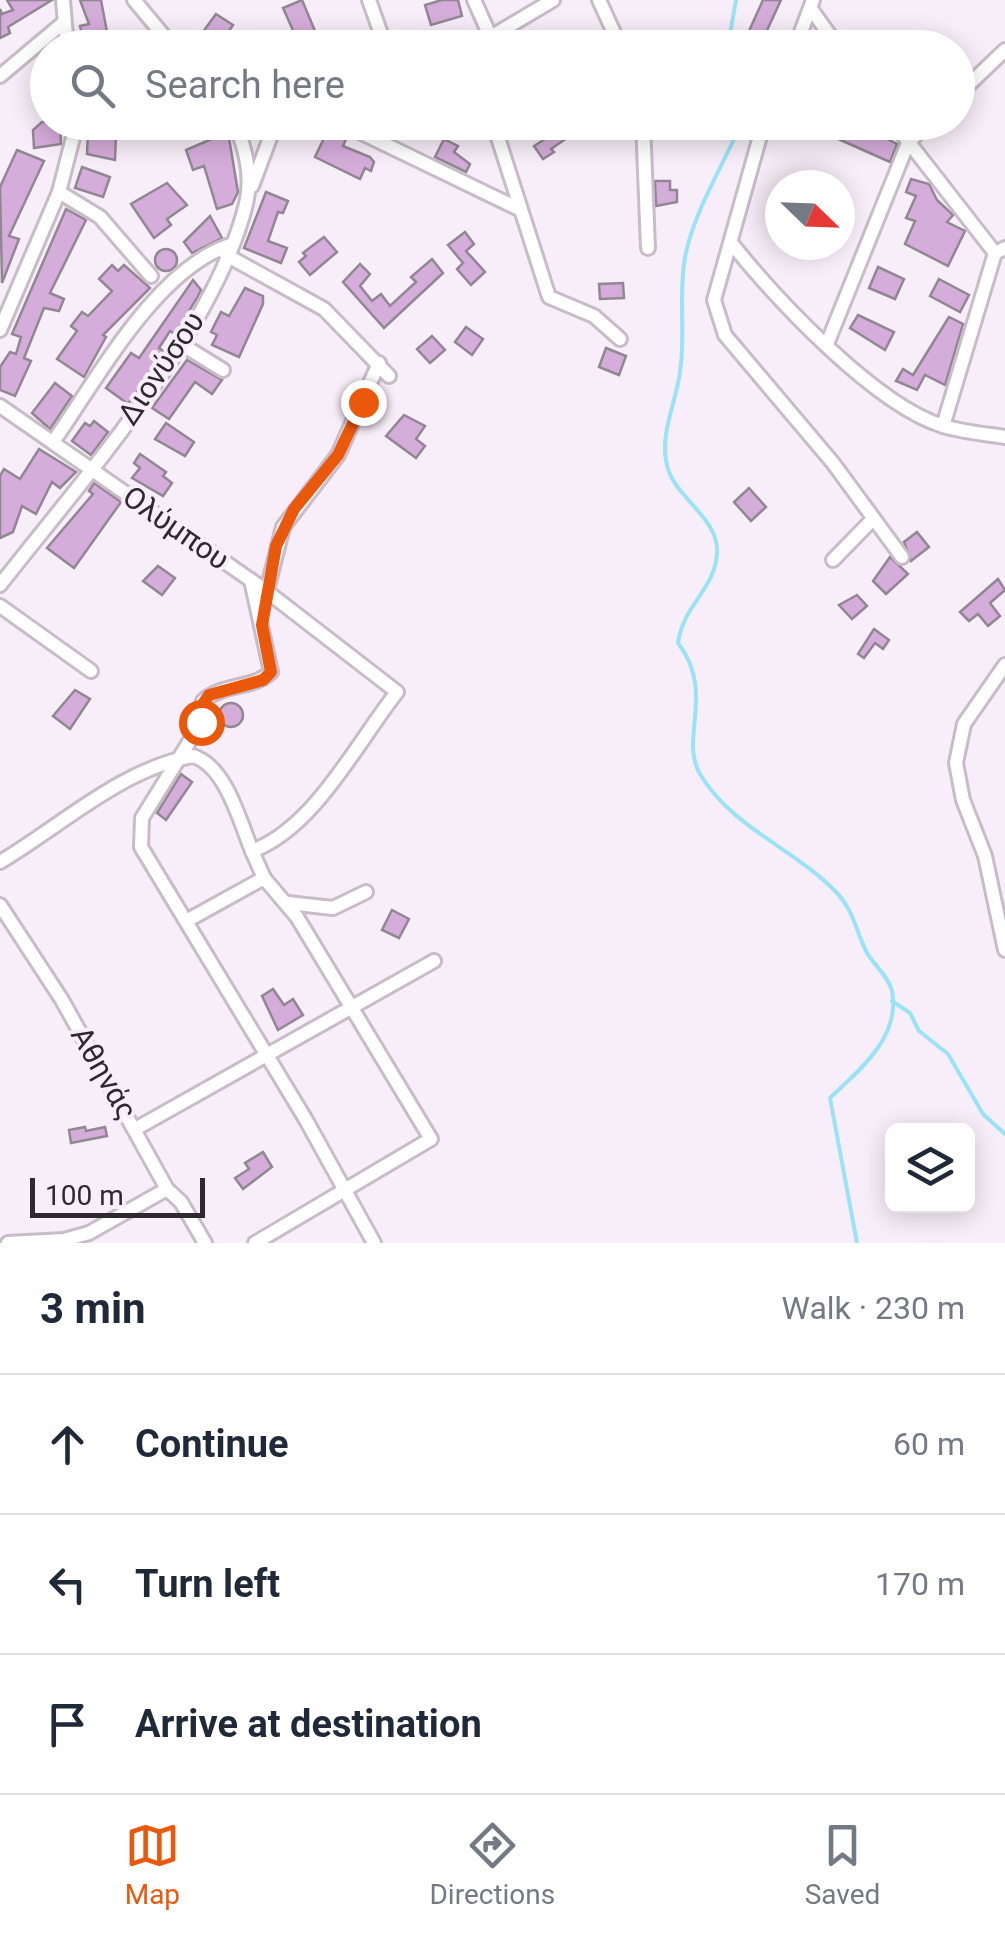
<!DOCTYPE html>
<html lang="en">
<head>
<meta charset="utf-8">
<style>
	:root { --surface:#fff; --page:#f2f2f3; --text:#1f2937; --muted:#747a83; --line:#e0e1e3; --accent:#ea580c }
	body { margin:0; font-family:Roboto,sans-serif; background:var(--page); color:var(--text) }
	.controls { position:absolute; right:30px; bottom:30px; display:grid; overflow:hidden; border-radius:15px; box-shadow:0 5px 25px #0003 }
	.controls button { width:90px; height:90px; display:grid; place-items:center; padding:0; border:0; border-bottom:2px solid var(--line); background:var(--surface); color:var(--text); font:50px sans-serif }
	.compass { position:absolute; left:765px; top:170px; width:90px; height:90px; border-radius:50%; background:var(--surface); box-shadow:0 5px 25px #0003; rotate:113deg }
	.scale { position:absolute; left:30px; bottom:25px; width:175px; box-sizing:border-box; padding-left:10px; border:5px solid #2d292e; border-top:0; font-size:28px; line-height:35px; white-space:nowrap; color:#2d292e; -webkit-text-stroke:8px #f8eef9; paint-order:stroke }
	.stop { position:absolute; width:30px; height:30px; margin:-22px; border:8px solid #ea580c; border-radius:50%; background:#fff }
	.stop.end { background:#ea580c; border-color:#fff; box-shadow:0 2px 10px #0008 }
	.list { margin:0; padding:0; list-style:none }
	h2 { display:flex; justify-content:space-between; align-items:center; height:130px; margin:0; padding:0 40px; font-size:42px }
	h2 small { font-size:32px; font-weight:400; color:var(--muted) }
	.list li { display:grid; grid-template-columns:65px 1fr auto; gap:30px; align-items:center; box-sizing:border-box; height:140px; padding:0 40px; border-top:2px solid var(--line) }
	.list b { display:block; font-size:38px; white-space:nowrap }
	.list em { font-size:32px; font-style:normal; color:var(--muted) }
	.icon { flex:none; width:55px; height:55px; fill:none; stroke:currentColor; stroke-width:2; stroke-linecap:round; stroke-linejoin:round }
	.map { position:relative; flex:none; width:1005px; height:1243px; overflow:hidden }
	.search { position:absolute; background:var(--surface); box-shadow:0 5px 25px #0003; left:30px; right:30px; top:30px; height:110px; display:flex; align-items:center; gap:25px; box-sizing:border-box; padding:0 35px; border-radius:55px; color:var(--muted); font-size:38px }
	.sheet { height:550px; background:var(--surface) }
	nav { display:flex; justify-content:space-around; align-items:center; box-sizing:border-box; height:140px; border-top:2px solid var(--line); background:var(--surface); font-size:28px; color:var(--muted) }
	nav a { display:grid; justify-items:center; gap:5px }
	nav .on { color:var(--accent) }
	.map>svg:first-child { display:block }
</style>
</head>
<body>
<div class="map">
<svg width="1005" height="1243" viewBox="0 0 1005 1243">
	<rect width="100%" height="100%" fill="#f8eef9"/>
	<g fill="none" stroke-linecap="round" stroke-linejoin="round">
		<g stroke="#9ae2f5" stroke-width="4">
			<path d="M722,48L730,34L736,0"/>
			<path d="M736,122L735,137C717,176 693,216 685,257C678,295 686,334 680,372C676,404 658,436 668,469C677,499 720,519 717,554C714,591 684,603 678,643C716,693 679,738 700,774C732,828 794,848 837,893C854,911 856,932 867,953C874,965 889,977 892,991C901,1038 858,1071 830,1098L857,1243"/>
			<path d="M892,1001L910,1013L919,1031L948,1054L983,1114L1005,1134"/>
		</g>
	</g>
	<g fill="#d5adda" stroke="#918792" stroke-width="2.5">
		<path d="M7,0H52L8,27L10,33L0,38V9L2,14L13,10Z"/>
		<path d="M80,0H101L110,48H88L84,43L80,26L89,24Z"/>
		<path d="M302,0L318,38L300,46L283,8Z"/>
		<path d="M442,0H458L462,16L431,25L425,5Z"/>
		<path d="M763,0H781L764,37L749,31Z"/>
		<path d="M216,14L233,25L217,48H208L197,40Z"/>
		<path d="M42,122H60L61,144L34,148L33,130Z"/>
		<path d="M560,122H590L551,149L554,152L543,159L534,146L557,131L554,126Z"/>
		<path d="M821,122L871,126L870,130L897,144L890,162L818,130Z"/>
		<path d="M328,130L346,139L343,146L370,157L374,162L371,171L365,168L360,179L315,157Z"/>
		<path d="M88,132L116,135L115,160L87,154Z"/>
		<path d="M228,132L238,192L232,204L217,209L204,166L193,170L186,150Z"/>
		<path d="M444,139L458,146L454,152L470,164L466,172L435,157Z"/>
		<path d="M17,150L44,161L9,236L19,239L2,283L0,187Z"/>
		<path d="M82,167L110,177L103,197L75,188Z"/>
		<path d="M911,179L929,184L937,200L953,215L947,222L965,231L948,266L905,244L915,221L906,218L916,196L906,192Z"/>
		<path d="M655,181H670V190H677V202L656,206Z"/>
		<path d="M167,183L187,205L167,219L171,225L154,238L131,204Z"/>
		<path d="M266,192L288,201L283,213L278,212L268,241L287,248L281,263L244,248Z"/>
		<path d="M66,209L86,220L50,293L64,299L59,311L44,308L24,358L31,361L15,396L0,390V367L10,352L16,354L21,337L12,334Z"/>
		<path d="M210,216L222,238L192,253L184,242Z"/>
		<path d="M465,232L474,244L466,251L485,272L471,285L457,269L463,263L448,245Z"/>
		<path d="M324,237L337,252L310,275L299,262L306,256L303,253Z"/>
		<circle cx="166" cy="260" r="11"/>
		<path d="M432,259L443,273L384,328L343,282L360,264L370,274L360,286L372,301L381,294L390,306L416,282L411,277Z"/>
		<path d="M112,265L118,271L124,265L150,288L103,335L106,337L84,377L57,359L77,331L71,326L82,312L88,316L112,291L99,279Z"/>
		<path d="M878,267L904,279L895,299L869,288Z"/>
		<path d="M939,279L969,295L960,312L930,296Z"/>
		<path d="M193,280L201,290L197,298L175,334L170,331L159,348L165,352L128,404L106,388L131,353L139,358Z"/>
		<path d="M623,283L624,298L600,299L599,284Z"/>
		<path d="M245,288L263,296V304L239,357L212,345L217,335L211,332L221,312L229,316Z"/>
		<path d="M858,315L894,332L885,350L850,328Z"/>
		<path d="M949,317L963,324L945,385L925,375L917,390L896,381L903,369L913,375Z"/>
		<path d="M466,327L483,339L472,355L455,342Z"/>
		<path d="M432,336L445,350L430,363L417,349Z"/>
		<path d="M606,348L626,356L619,375L599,367Z"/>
		<path d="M187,360L222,380L212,394L195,382L169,419L152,408Z"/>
		<path d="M55,383L72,396L50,429L32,413Z"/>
		<path d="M404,415L425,426L416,439L425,446L416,458L386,436Z"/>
		<path d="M94,421L108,432L91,455L72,441L85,423L90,426Z"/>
		<path d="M166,423L194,442L185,456L155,439Z"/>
		<path d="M39,449L76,472L60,488L52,482L36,514L22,506L13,532L0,538V476L4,469L20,479Z"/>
		<path d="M140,454L166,472L163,476L172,483L163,496L132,478L140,468L134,463Z"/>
		<path d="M94,483L121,502L74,568L47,548L93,494L89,491Z"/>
		<path d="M749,488L766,507L751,521L734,502Z"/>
		<path d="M917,532L929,547L911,561L904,542Z"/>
		<path d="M890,557L908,574L886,594L873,581Z"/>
		<path d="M158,566L175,578L162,595L143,581Z"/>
		<path d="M998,579L1005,590L990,603L1000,616L988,626L978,614L969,621L960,612Z"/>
		<path d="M857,595L867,606L852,619L839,605Z"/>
		<path d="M874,629L889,640L883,649L875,643L864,658L858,654Z"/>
		<path d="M75,690L90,699L70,729L53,716Z"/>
		<circle cx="231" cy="715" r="12"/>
		<path d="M181,774L192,782L166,820L157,813Z"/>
		<path d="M392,910L409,919L399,938L382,930Z"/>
		<path d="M273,989L284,1005L293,999L303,1015L278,1030L262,996Z"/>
		<path d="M85,1127L86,1131L105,1127L107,1136L71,1143L69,1130Z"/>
		<path d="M263,1152L272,1167L243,1189L235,1178L249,1169L245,1163Z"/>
	</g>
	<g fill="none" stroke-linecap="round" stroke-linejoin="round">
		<defs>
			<g id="minor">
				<path d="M63,0L67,48"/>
				<path d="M134,0L174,48"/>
				<path d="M369,0L386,48"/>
				<path d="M474,0L491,38"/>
				<path d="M599,0L621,48"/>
				<path d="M811,9L839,48"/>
				<path d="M472,48L553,0"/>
				<path d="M795,48L813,0"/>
				<path d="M0,76L62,24"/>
				<path d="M958,95L1005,50"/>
				<path d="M339,122L519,209"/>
				<path d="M493,122L549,297L594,316L620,339"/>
				<path d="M643,122L648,248"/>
				<path d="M764,122L714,300L725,335L833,463L902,557"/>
				<path d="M893,122L995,253"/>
				<path d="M252,186L276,122"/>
				<path d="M59,192L100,217L151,276"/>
				<path d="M732,244C777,300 875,405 943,426C963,432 985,434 1005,437"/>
				<path d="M226,255L324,309L389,376"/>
				<path d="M0,330L59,192L77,122"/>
				<path d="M181,344L223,370"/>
				<path d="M827,344L908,143L929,122"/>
				<path d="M0,406L265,590L397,692C356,744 315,827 252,851L264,878"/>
				<path d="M943,426L995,253L1005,248"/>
				<path d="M53,442C97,380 155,270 230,245"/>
				<path d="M833,560L873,519"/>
				<path d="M251,580L271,672C254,689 223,683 203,701L196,731L142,818L141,847L306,1120L374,1243"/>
				<path d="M0,585C82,480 214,333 246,204C253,175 245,149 235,122"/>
				<path d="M265,598L283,527L338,455L379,363"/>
				<path d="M0,606L91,671"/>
				<path d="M1005,665L964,724L956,763L963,800L985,856L1005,950"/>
				<path d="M0,862C61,826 121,769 193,756C226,766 240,822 252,851"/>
				<path d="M288,903L333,908L366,892"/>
				<path d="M0,905L62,1000L167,1189L181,1202L205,1243"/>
				<path d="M188,920L264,878L297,917L431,1139L255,1243"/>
				<path d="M137,1128L434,961"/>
				<path d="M8,1243L64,1240L89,1233L167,1189"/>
			</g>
		</defs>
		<use href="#minor" stroke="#c7bcc8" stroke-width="18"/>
		<use href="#minor" stroke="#fff" stroke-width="12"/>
	</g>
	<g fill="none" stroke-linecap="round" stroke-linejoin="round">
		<path stroke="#ea580c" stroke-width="12" d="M201,722V707L209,695L263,680L271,672L262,625L276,546L294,509L338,455L363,402"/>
	</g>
	<g text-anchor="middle" stroke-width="8" stroke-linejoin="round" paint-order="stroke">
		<g font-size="30" fill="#2d292e" stroke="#f8eef9">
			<text transform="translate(161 368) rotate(-56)" y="10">Διονύσου</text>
			<text transform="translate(176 528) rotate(35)" y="10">Ολύμπου</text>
			<text transform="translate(104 1073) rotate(60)" y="10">Αθηνάς</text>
		</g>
	</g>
</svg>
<div class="controls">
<button><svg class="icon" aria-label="layers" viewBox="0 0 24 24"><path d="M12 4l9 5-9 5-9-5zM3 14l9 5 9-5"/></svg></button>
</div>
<svg class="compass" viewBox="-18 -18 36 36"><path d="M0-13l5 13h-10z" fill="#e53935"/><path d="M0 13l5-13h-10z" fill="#747a83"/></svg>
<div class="scale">100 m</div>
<div class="stop" style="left:201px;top:722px"></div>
<div class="stop end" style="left:363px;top:402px"></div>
<div class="search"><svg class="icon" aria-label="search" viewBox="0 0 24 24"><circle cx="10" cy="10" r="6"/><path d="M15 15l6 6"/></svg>Search here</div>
</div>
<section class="sheet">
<h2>3 min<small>Walk · 230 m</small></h2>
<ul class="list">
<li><svg class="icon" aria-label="ahead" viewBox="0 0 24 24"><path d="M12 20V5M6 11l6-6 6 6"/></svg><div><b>Continue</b></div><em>60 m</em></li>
<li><svg class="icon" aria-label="left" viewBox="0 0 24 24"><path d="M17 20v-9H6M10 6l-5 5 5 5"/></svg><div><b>Turn left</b></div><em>170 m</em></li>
<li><svg class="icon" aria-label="arrive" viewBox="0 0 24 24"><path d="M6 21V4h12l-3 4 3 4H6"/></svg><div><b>Arrive at destination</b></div></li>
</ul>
</section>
<nav>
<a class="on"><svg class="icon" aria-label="map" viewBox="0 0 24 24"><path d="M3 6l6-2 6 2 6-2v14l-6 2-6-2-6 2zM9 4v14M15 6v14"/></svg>Map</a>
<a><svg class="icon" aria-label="directions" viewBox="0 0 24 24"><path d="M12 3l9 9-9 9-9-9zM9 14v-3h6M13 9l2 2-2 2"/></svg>Directions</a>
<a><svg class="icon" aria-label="saved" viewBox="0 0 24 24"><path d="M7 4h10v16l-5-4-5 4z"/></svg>Saved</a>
</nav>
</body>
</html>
